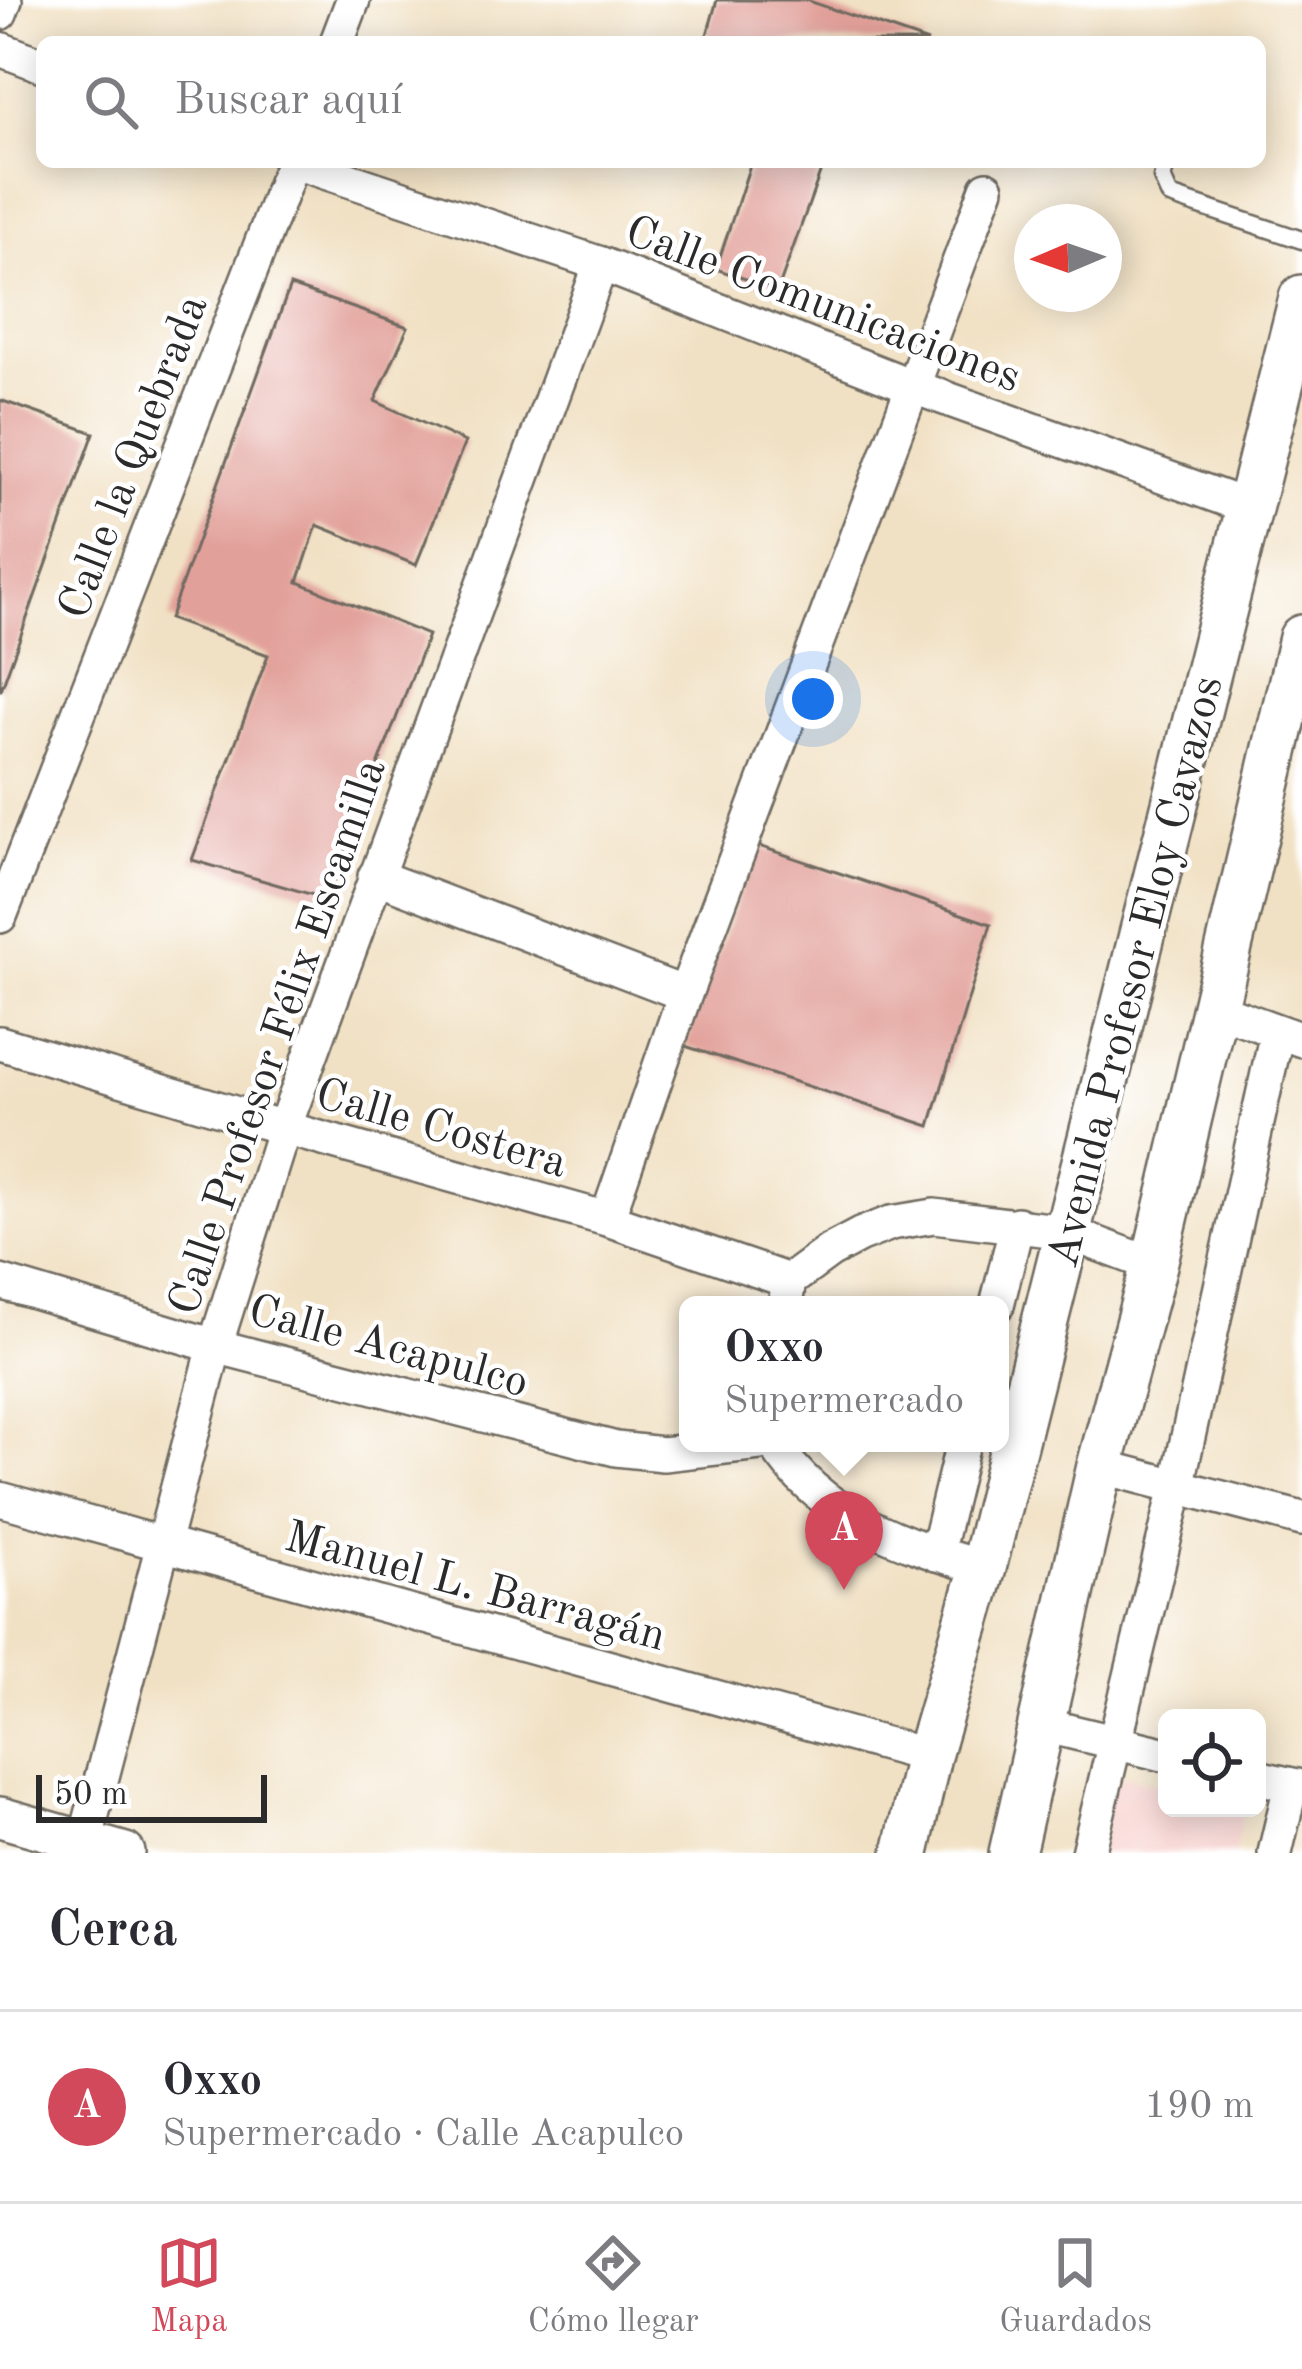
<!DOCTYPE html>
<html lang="es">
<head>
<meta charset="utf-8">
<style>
	:root { --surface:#fff; --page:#f2f2f3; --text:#2b2b33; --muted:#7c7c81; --line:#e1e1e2; --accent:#d1495b }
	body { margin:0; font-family:"Old Standard TT",serif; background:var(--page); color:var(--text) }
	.controls { position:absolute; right:36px; bottom:36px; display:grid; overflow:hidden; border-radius:18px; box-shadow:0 6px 30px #0003 }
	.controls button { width:108px; height:108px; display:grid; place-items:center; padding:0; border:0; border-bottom:3px solid var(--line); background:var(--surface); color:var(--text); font:60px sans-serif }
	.compass { position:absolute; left:1014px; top:204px; width:108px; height:108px; border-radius:50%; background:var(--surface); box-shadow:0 6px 30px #0003; rotate:268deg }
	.scale { position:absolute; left:36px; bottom:30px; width:231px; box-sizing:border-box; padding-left:12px; border:6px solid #2b2b2b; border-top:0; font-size:33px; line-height:42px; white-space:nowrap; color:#2b2b2b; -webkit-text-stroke:9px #fff; paint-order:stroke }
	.you { position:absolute; left:813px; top:699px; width:42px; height:42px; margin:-30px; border:9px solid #fff; border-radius:50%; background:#1a73e8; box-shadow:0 0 0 18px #1a73e833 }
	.badge { display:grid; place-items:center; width:78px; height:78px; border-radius:50%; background:var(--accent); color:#fff; font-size:39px; font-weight:700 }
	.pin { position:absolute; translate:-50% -99px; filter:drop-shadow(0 3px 6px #0008) }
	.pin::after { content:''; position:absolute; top:63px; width:42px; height:36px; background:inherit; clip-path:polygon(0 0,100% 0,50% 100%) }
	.popup { position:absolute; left:679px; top:1296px; width:330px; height:156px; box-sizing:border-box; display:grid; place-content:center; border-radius:18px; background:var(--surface); filter:drop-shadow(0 3px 9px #0005); font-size:39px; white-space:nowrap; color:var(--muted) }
	.popup b { font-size:45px; color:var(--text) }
	.popup::after { content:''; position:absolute; left:50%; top:100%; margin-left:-24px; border:24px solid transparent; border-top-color:var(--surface) }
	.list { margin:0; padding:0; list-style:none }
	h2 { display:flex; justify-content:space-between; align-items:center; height:156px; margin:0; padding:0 48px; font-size:51px }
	h2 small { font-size:39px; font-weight:400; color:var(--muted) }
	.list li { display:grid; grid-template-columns:78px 1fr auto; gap:36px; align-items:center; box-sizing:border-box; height:192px; padding:0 48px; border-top:3px solid var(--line) }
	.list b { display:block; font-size:45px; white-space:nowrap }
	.list p { margin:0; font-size:39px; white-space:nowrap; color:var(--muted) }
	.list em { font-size:39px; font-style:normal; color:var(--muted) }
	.icon { flex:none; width:66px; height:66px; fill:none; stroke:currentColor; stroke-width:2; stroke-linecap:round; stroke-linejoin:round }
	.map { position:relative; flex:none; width:1302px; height:1853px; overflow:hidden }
	.search { position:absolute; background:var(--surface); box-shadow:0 6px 30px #0003; left:36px; right:36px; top:36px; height:132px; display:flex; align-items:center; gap:30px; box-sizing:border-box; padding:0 42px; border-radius:18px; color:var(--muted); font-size:45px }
	.sheet { height:348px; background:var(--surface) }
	nav { display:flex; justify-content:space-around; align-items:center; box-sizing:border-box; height:168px; border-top:3px solid var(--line); background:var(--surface); font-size:33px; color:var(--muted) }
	nav a { display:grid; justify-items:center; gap:6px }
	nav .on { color:var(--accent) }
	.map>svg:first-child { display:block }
</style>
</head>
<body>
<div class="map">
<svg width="1302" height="1853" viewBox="0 0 1302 1853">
	<rect width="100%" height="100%" fill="#fff"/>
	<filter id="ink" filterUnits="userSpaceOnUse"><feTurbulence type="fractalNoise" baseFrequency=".00833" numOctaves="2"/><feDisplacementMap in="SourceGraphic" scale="24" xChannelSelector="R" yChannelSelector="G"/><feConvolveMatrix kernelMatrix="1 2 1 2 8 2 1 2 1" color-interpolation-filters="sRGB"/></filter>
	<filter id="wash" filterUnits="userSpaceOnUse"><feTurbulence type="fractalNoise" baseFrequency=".004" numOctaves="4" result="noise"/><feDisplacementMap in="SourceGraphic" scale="48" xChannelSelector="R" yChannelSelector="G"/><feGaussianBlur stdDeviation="2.7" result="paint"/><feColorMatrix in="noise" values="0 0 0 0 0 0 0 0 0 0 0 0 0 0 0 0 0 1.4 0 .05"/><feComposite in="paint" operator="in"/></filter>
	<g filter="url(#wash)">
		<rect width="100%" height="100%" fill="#f1e1c4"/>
		<path fill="#f7d0cd" d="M1113,1773L1167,1787V1808H1244L1234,1853H1094Z"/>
		<g id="blocks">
			<g fill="#e2a09a">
				<path d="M717,0H806L928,42H705Z"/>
				<path d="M751,162H824L778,290L716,269Z"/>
				<path d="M290,286L408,327L375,401L465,442L416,565L317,525L298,582L428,635L327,899L192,860L268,655L169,619Z"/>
				<path d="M0,400L94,433L1,690H0Z"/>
				<path d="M756,845L991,924L930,1126L685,1046Z"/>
			</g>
		</g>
	</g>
	<g filter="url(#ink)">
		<use href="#blocks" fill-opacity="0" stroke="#706b61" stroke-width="3"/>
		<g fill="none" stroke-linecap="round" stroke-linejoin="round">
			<defs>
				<path id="service" d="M1167,162L1162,178L1170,196L1302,240"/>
				<g id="minor">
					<path d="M0,13L5,0"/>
					<path d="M337,42L353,0"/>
					<path d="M0,49L42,65"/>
					<path d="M295,162L601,264L914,387L1251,508"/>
					<path d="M375,876L685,994"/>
					<path d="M0,916L293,162"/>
					<path d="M1216,1009L1302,1040"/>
					<path d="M0,1043L284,1128L607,1219L789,1281"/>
					<path d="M607,1219L685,994L987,188"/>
					<path d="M0,1282L215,1346L616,1449L663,1454L760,1443"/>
					<path d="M785,1305L789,1281L830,1251L860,1235L891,1223L934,1216L1066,1232L1154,1265"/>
					<path d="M997,1305L1017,1224"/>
					<path d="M774,1443C820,1517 903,1544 983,1568"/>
					<path d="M1100,1466L1302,1519"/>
					<path d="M0,1499L928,1756"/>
					<path d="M936,1554L963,1443"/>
					<path d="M1043,1725L1167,1755"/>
					<path d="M1257,1777L1302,1787"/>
					<path d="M82,1853L215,1346L284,1128L601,264"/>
					<path d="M1088,1853L1177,1487L1277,1032"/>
					<path d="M1275,1853L1291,1785"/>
				</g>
				<path id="tertiary" d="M0,1817L125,1853"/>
				<g id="secondary">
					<path d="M906,1853L928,1756L983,1568L1302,298"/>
					<path d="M1012,1853L1100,1466L1154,1265L1302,638"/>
				</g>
			</defs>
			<use href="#service" stroke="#706b61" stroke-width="21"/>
			<use href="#minor" stroke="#706b61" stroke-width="38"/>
			<use href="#tertiary" stroke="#706b61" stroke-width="44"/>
			<use href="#secondary" stroke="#706b61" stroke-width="50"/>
			<use href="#service" stroke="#fff" stroke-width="16"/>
			<use href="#minor" stroke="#fff" stroke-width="33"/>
			<use href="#tertiary" stroke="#fff" stroke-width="39"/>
			<use href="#secondary" stroke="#fff" stroke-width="45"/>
		</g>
	</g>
	<g text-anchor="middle" stroke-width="9" stroke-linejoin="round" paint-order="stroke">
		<g font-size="45" fill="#2b2b2b" stroke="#fff">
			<text transform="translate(824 302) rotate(21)" y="16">Calle Comunicaciones</text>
			<text transform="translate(131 456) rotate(-69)" y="16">Calle la Quebrada</text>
			<text transform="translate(1133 971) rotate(-76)" y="16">Avenida Profesor Eloy Cavazos</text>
			<text transform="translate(275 1036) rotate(-71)" y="16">Calle Profesor Félix Escamilla</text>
			<text transform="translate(442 1126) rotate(16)" y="16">Calle Costera</text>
			<text transform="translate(389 1344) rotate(15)" y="16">Calle Acapulco</text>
			<text transform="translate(476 1584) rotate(15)" y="16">Manuel L. Barragán</text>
		</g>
	</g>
</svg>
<div class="controls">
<button><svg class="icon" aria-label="locate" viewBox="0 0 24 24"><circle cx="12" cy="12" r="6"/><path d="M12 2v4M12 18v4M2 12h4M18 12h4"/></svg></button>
</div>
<svg class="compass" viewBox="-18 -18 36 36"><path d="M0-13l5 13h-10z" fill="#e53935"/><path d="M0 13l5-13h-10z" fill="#7c7c81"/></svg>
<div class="scale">50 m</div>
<div class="you"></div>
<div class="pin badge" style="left:844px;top:1590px">A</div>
<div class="popup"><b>Oxxo</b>Supermercado</div>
<div class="search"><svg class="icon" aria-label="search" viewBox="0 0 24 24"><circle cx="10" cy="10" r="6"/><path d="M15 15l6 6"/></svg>Buscar aquí</div>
</div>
<section class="sheet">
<h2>Cerca<small></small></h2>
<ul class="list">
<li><span class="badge">A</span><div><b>Oxxo</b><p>Supermercado · Calle Acapulco</p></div><em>190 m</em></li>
</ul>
</section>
<nav>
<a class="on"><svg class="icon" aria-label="map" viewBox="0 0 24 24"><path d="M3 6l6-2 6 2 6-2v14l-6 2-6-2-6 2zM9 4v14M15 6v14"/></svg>Mapa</a>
<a><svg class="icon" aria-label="directions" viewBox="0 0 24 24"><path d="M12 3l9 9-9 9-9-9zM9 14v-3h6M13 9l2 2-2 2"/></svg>Cómo llegar</a>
<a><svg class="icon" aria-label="saved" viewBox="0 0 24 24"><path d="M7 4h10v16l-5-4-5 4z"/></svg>Guardados</a>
</nav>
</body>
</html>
